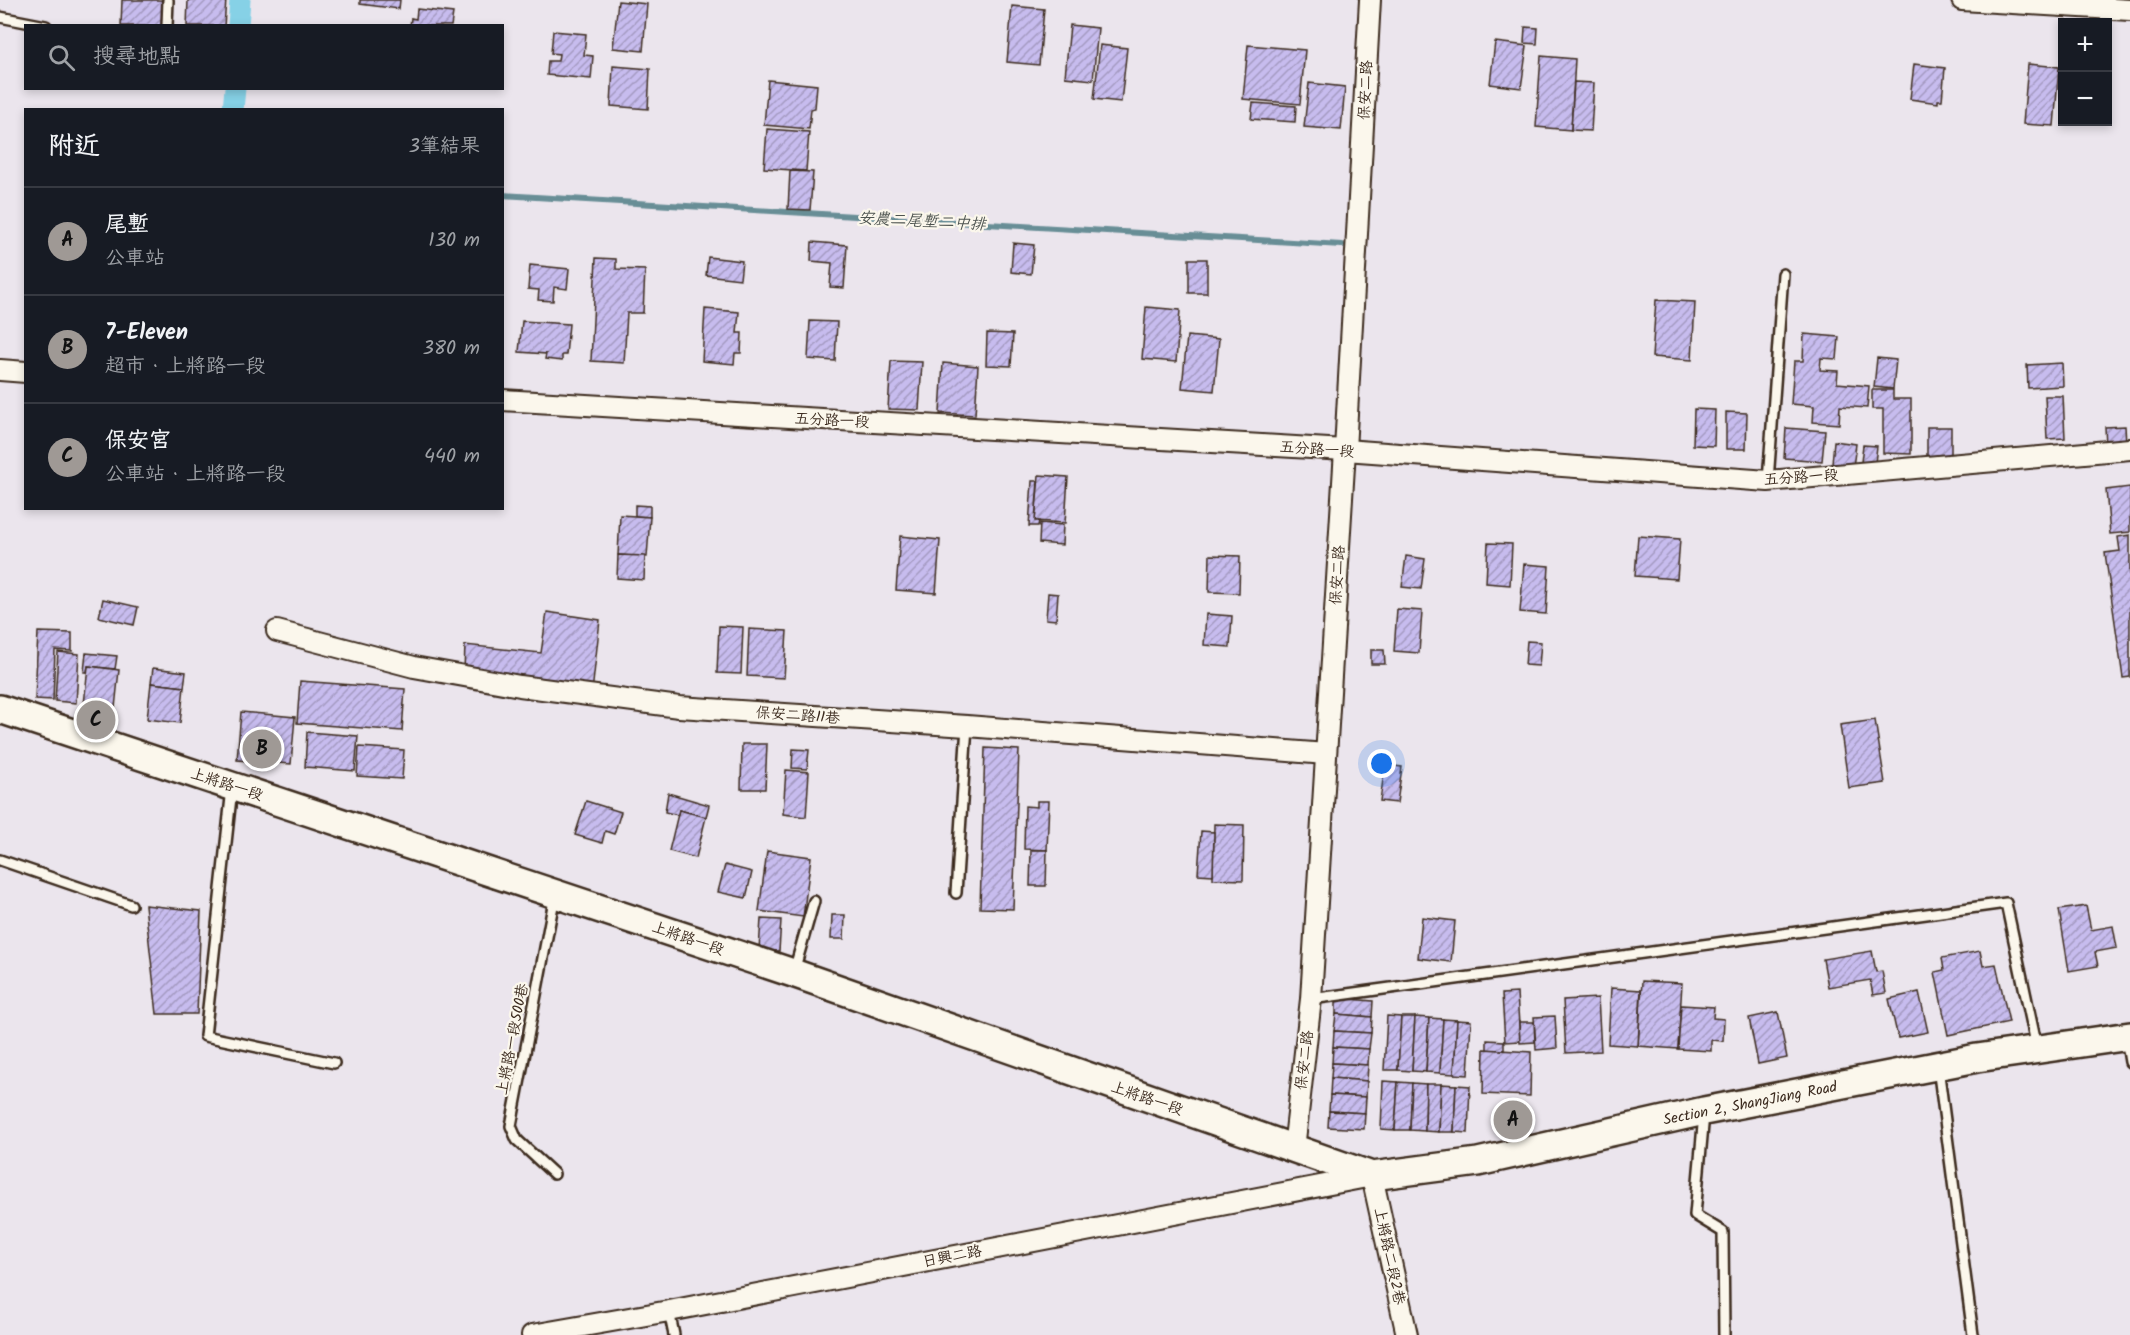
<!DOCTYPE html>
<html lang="zh-TW">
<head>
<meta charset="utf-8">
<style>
	:root { --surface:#171b24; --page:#20242c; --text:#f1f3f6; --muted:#9ea1a6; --line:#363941; --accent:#9f9995 }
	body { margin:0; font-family:Kalam,"LXGW WenKai TC",sans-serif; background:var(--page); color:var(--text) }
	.controls { position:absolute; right:18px; top:18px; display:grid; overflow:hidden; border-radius:0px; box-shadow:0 3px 9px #0003 }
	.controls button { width:54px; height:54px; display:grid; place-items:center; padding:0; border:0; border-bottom:2px solid var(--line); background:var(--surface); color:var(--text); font:30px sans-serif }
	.you { position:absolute; left:1382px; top:764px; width:21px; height:21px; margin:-15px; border:4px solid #fff; border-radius:50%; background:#1a73e8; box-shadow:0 0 0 9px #1a73e833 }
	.badge { display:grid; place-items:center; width:39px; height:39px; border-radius:50%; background:var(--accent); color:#111; font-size:20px; font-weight:700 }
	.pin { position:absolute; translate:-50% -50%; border:3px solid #fff; box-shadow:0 2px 6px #0006 }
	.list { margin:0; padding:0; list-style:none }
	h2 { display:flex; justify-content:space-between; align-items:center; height:78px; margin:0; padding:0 24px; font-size:26px }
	h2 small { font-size:20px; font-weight:400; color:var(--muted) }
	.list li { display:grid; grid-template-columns:39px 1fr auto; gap:18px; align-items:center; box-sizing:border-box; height:108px; padding:0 24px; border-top:2px solid var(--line) }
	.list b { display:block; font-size:22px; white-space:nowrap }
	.list p { margin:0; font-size:20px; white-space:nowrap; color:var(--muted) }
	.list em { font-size:20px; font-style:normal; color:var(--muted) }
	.icon { flex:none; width:33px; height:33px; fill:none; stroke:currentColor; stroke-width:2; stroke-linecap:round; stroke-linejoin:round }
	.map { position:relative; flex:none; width:2130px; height:1335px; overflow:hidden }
	.search { position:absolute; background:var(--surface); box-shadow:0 3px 9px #0003; left:24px; top:24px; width:480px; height:66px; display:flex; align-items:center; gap:15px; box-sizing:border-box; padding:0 21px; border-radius:0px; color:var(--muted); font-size:22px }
	.panel { position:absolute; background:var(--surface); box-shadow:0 3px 9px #0003; left:24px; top:108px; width:480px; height:402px; border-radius:0px }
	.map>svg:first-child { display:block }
</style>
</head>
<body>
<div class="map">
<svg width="2130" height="1335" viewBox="0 0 2130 1335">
	<defs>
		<pattern id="building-hatch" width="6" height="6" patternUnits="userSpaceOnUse" patternTransform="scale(1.5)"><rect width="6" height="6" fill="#c7bcee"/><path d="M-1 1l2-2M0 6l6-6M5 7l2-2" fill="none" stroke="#a399c0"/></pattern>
	</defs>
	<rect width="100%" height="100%" fill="#ebe5ed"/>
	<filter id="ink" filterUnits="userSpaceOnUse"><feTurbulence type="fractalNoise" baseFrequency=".0167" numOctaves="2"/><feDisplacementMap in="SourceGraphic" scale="12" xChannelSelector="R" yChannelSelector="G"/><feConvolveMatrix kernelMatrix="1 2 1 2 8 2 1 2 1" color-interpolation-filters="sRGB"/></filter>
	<g filter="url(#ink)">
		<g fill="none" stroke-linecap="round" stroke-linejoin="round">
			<path stroke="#688e96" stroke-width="6" d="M502,195L1342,245"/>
			<g stroke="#86d1e6" stroke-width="21">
				<path d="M238,26L240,0"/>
				<path d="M233,110L235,88"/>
			</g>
		</g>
		<g fill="url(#building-hatch)" stroke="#3b2a1e" stroke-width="1.5">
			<path d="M122,0H163L162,26H121Z"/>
			<path d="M188,0H226L224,26H187Z"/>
			<path d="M360,0H400L399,9L360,4Z"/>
			<path d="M618,1L647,4L643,51L613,48Z"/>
			<path d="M1012,6L1044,9L1039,65L1007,62Z"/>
			<path d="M417,9L453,13L451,26H410L411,18L416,19Z"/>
			<path d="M1070,25L1098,28L1093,80L1065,77Z"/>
			<path d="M1525,27L1538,28L1537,44L1524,43Z"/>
			<path d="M553,31L586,34L584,55L593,56L591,79L547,75L548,61H558L559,54L551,53Z"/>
			<path d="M1495,42L1527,46L1521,88L1490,84Z"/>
			<path d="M1100,45L1127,48L1121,102L1094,99Z"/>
			<path d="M1248,45L1305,50L1300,104L1243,99Z"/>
			<path d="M1541,56L1575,59L1571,130L1536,127Z"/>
			<path d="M1914,64L1945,68L1942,100H1938V103L1910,99Z"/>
			<path d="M2028,64L2059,67L2054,126L2023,124Z"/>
			<path d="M613,66L650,69L648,109L611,106Z"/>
			<path d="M768,80L817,85L815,108L811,109L809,129L764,125Z"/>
			<path d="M1574,82L1594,83L1591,131L1571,130Z"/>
			<path d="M1309,83L1345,87L1341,130L1304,127Z"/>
			<path d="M1253,103L1296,106L1295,122L1251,119Z"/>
			<path d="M767,129L809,132L806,171L764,168Z"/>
			<path d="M790,171L813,172L810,210L788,209Z"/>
			<path d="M812,242L847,245L844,288L830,287L832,263L811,261Z"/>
			<path d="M1013,243L1034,245L1031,274L1011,272Z"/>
			<path d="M708,257L742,261L740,279L706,275Z"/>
			<path d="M596,258L616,259V269L645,270L643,313H627L624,363L591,361Z"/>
			<rect x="1189" y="259" width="18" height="34"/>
			<path d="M530,265L569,269L567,289L554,287L553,301L538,300L539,290L528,289Z"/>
			<path d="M1656,300L1695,302L1692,360L1652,357Z"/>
			<path d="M1146,307L1180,310L1176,362L1142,359Z"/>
			<path d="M705,309L739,312L737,333H742L741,353H735L734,364L702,361Z"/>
			<path d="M522,321L569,324L566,355H562V361L545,359L546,354L519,352Z"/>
			<path d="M810,321L837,322L835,361L808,359Z"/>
			<path d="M987,333L1013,334L1011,366L986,365Z"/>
			<path d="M1804,334L1839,337L1837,359L1821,358L1820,370L1838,371L1837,383L1869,386L1867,408L1840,406L1839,424L1813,422L1814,406L1791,404L1794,361H1803Z"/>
			<path d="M1187,336L1219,339L1214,391L1182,388Z"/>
			<path d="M1877,358L1896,360L1893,389L1874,387Z"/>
			<path d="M891,361L922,362L919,410L888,409Z"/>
			<path d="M943,363L978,366L975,415L940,413Z"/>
			<path d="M2062,363L2063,386L2028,388L2027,365Z"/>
			<path d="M1872,390H1893V399H1911V454L1883,453V409H1872Z"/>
			<path d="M2045,396H2063L2065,438L2047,439Z"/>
			<path d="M1694,409L1715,410L1714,446L1693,445Z"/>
			<path d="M1726,412L1747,413L1746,449H1726Z"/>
			<path d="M2125,426L2126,444L2106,445L2105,427Z"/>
			<rect x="1927" y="427" width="24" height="33"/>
			<path d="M1786,428L1825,431L1822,461L1784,458Z"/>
			<path d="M1834,441L1856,444L1853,467L1832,464Z"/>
			<path d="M1863,445L1877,446L1875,463L1861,462Z"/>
			<path d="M1039,475L1068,477L1065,523L1035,521Z"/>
			<path d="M1032,481H1038L1035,521H1039L1038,526H1029Z"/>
			<path d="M2130,487V532L2110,534L2106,490Z"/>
			<path d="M635,505L650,506V517L635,516Z"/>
			<path d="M620,515L650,517L647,557L618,555Z"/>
			<path d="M1040,523L1063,525L1062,545L1039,543Z"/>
			<path d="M2130,535V677L2123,678L2105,553L2120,551L2118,537Z"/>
			<path d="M900,536L940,540L936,593L896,590Z"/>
			<path d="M1638,536L1680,539L1677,579L1635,576Z"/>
			<path d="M1488,543L1512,544L1510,585L1486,583Z"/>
			<path d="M618,555L645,556L644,580L617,578Z"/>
			<path d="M1210,555L1240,556L1239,593L1209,592Z"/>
			<path d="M1406,556L1425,559L1421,589L1402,587Z"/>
			<path d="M1524,564L1549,566L1546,614L1520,612Z"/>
			<path d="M1048,593L1058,594L1056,620L1046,619Z"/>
			<path d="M103,599L138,607L134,625L99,617Z"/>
			<path d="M1397,609L1422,611L1419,653L1394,651Z"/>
			<path d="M547,612L600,620L592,692L464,671L465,645L541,653Z"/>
			<path d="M1206,614L1232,616L1230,647L1204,645Z"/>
			<path d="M719,626L743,627L741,674L717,673Z"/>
			<path d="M749,629L787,631L784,678L747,676Z"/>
			<path d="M38,632L72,633V651L55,650L53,700L35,699Z"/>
			<path d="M1527,641L1541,642L1539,666L1525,665Z"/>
			<path d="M1371,650H1384L1385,664H1371Z"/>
			<path d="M58,652L79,654L76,703L55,701Z"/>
			<path d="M86,653L117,656L115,669L88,666L87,672H84Z"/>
			<path d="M88,666L119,670L115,708L84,705Z"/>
			<path d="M153,668L186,672L184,687L151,683Z"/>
			<path d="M300,681L405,689L402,731L297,723Z"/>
			<path d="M151,683L184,687L180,723L147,719Z"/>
			<path d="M241,712L295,717L291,764L237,760Z"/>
			<path d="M1875,720L1885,783L1849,788L1840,725Z"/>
			<path d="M307,732L358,736L355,771L305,767Z"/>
			<path d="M742,744H767L765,789H741Z"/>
			<path d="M359,747L404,750L402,779L357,776Z"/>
			<path d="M985,748L1019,750L1013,909L980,908Z"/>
			<path d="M793,749L809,750L807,769L792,768Z"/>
			<path d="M1385,765L1402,767L1397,803L1380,801Z"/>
			<path d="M786,770L809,772L806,817L783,814Z"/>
			<path d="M668,793L709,805L706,817L679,810L678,815L665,812Z"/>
			<path d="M586,801L621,812L614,834L605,831L602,843L575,835Z"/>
			<path d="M1037,801H1049L1047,850L1024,849L1025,806L1037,807Z"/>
			<path d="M679,810L706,817L696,858L669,851Z"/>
			<path d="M1214,824L1244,825L1243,880L1213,879Z"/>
			<path d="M1201,831L1214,832L1213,875L1198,874Z"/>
			<path d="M1031,850H1047L1046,886H1030Z"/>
			<path d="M767,851L811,857L803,917L759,911Z"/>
			<path d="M725,865L752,872L746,898L718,892Z"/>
			<path d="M145,905L201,911L197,1014H157Z"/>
			<path d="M2086,906L2091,930L2113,926L2117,948L2095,952L2098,966L2069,971L2059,910Z"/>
			<path d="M832,915H845L844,939H831Z"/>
			<path d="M1422,917L1455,921L1451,962L1418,958Z"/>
			<path d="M761,919L781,920L779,951L759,950Z"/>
			<path d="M1872,951L1876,972L1882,971L1886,993L1873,995L1870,980L1828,987L1823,959Z"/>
			<path d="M1980,951L1983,966L1996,964L2009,1022L1948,1035L1935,972L1944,970L1942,958Z"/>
			<path d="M1642,981L1682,983L1678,1049L1638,1046Z"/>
			<path d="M1611,988L1641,990L1638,1046L1608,1044Z"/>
			<path d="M1919,992L1928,1032L1898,1038L1889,999Z"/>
			<path d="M1517,993L1520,1041L1505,1042L1502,994Z"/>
			<path d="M1336,998L1373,1001L1372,1017L1336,1014Z"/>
			<path d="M1598,998L1601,1051L1566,1053L1563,1000Z"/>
			<path d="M1681,1005L1714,1007L1713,1018L1724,1019L1723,1041L1711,1040V1051L1678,1049Z"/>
			<path d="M1778,1012L1787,1058L1758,1064L1749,1018Z"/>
			<path d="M1336,1014L1372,1017L1371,1033L1334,1031Z"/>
			<path d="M1387,1016L1401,1017L1398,1070H1384Z"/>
			<path d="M1555,1016L1557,1048L1536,1050L1534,1017Z"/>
			<path d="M1401,1017H1415L1412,1071L1398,1070Z"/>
			<path d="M1415,1017L1429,1018L1426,1072L1412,1071Z"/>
			<path d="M1429,1018L1443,1019L1440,1073L1426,1072Z"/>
			<path d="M1443,1019L1457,1020L1454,1074L1440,1073Z"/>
			<path d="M1457,1020L1471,1021L1468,1075L1454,1074Z"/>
			<path d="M1519,1022H1534L1535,1042L1520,1043Z"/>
			<path d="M1334,1031L1371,1033L1369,1049L1333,1047Z"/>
			<path d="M1487,1040L1504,1041V1050H1487Z"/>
			<path d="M1333,1047L1369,1049L1368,1065L1332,1063Z"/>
			<path d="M1484,1049L1531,1052L1530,1096L1483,1094Z"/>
			<path d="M1332,1063L1368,1065L1367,1081L1331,1078Z"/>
			<path d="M1331,1078L1367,1081L1366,1097L1330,1095Z"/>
			<path d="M1383,1081L1398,1082L1395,1130L1381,1129Z"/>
			<path d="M1398,1082L1412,1083L1410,1130H1395Z"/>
			<path d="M1412,1083L1426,1084L1425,1131L1410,1130Z"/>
			<path d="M1426,1084H1441L1439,1132L1425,1131Z"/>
			<path d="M1441,1084L1456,1085L1454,1132H1439Z"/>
			<path d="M1456,1085L1470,1086L1468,1133L1454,1132Z"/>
			<path d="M1330,1095L1366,1097L1365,1113L1329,1111Z"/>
			<path d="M1329,1111L1365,1113L1364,1129L1328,1127Z"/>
		</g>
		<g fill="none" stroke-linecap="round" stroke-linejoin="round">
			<defs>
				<g id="lane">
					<path d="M0,17L46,26"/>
					<path d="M167,26L168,0"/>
					<path d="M1768,481L1783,274"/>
					<path d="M232,788L205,1036L334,1063"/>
					<path d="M0,860L131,905"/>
					<path d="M956,893L967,726"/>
					<path d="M794,971L814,901"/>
					<path d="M1311,999L2006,903L2037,1048"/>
					<path d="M2126,1038L2130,1062"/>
					<path d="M1938,1067L1973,1335"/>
					<path d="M1704,1114L1695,1215L1723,1232L1724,1335"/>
					<path d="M554,1174L517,1140L511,1126L555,895"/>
					<path d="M669,1311L674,1335"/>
				</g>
				<g id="street">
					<path d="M1962,0L2130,10"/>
					<path d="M0,370L26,372"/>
					<path d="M502,400L1345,450L1768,481L2130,449"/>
					<path d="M277,631L414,667L520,686L679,707L967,726L1326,754"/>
					<path d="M1294,1149L1311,999L1345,450L1370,0"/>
					<path d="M532,1335L669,1311L1372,1176L1407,1335"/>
				</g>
				<path id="secondary" d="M0,709L793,973L1372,1176L1478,1162L1704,1111L1977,1058L2130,1036"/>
			</defs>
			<use href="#lane" stroke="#3b2a1e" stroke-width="14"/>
			<use href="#street" stroke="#3b2a1e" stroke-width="24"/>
			<use href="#secondary" stroke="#3b2a1e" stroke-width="32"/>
			<use href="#lane" stroke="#fbf7ec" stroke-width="9"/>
			<use href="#street" stroke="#fbf7ec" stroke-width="20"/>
			<use href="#secondary" stroke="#fbf7ec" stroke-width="27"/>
		</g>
	</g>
	<g text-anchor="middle" stroke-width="4.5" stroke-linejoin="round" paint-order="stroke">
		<g font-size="15" fill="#3b2a1e" stroke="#fbf7ec">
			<text transform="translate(1365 90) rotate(-87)" y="5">保安二路</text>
			<text transform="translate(832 420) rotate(3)" y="5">五分路一段</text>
			<text transform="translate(1317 449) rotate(4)" y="5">五分路一段</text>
			<text transform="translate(1801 477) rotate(-4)" y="5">五分路一段</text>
			<text transform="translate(1337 575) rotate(-86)" y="5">保安二路</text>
			<text transform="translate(798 715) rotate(4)" y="5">保安二路11巷</text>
			<text transform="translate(227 784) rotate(18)" y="5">上將路一段</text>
			<text transform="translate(688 938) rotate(19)" y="5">上將路一段</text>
			<text transform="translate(512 1039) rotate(-79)" y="5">上將路一段500巷</text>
			<text transform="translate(1304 1060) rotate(-83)" y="5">保安二路</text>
			<text transform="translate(1147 1098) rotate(19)" y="5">上將路一段</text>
			<text transform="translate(1750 1103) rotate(-11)" y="5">Section 2, ShangJiang Road</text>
			<text transform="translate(952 1256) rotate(-11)" y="5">日興二路</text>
			<text transform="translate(1390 1256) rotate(78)" y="5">上將路二段2巷</text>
		</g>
		<g font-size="16" font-style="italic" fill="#4e5450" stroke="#fbf7ec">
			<text transform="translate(922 220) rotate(3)" y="6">安農二尾塹二中排</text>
		</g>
	</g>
</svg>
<div class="controls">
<button>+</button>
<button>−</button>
</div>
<div class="you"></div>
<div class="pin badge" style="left:1513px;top:1120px">A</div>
<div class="pin badge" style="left:262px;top:749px">B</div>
<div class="pin badge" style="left:96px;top:720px">C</div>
<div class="search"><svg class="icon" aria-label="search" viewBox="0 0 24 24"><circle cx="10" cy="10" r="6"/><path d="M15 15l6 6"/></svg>搜尋地點</div>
<section class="panel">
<h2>附近<small>3筆結果</small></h2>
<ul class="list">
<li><span class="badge">A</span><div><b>尾塹</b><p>公車站</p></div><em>130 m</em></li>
<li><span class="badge">B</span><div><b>7-Eleven</b><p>超市 · 上將路一段</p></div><em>380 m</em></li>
<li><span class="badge">C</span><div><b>保安宮</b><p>公車站 · 上將路一段</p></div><em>440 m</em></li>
</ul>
</section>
</div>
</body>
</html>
